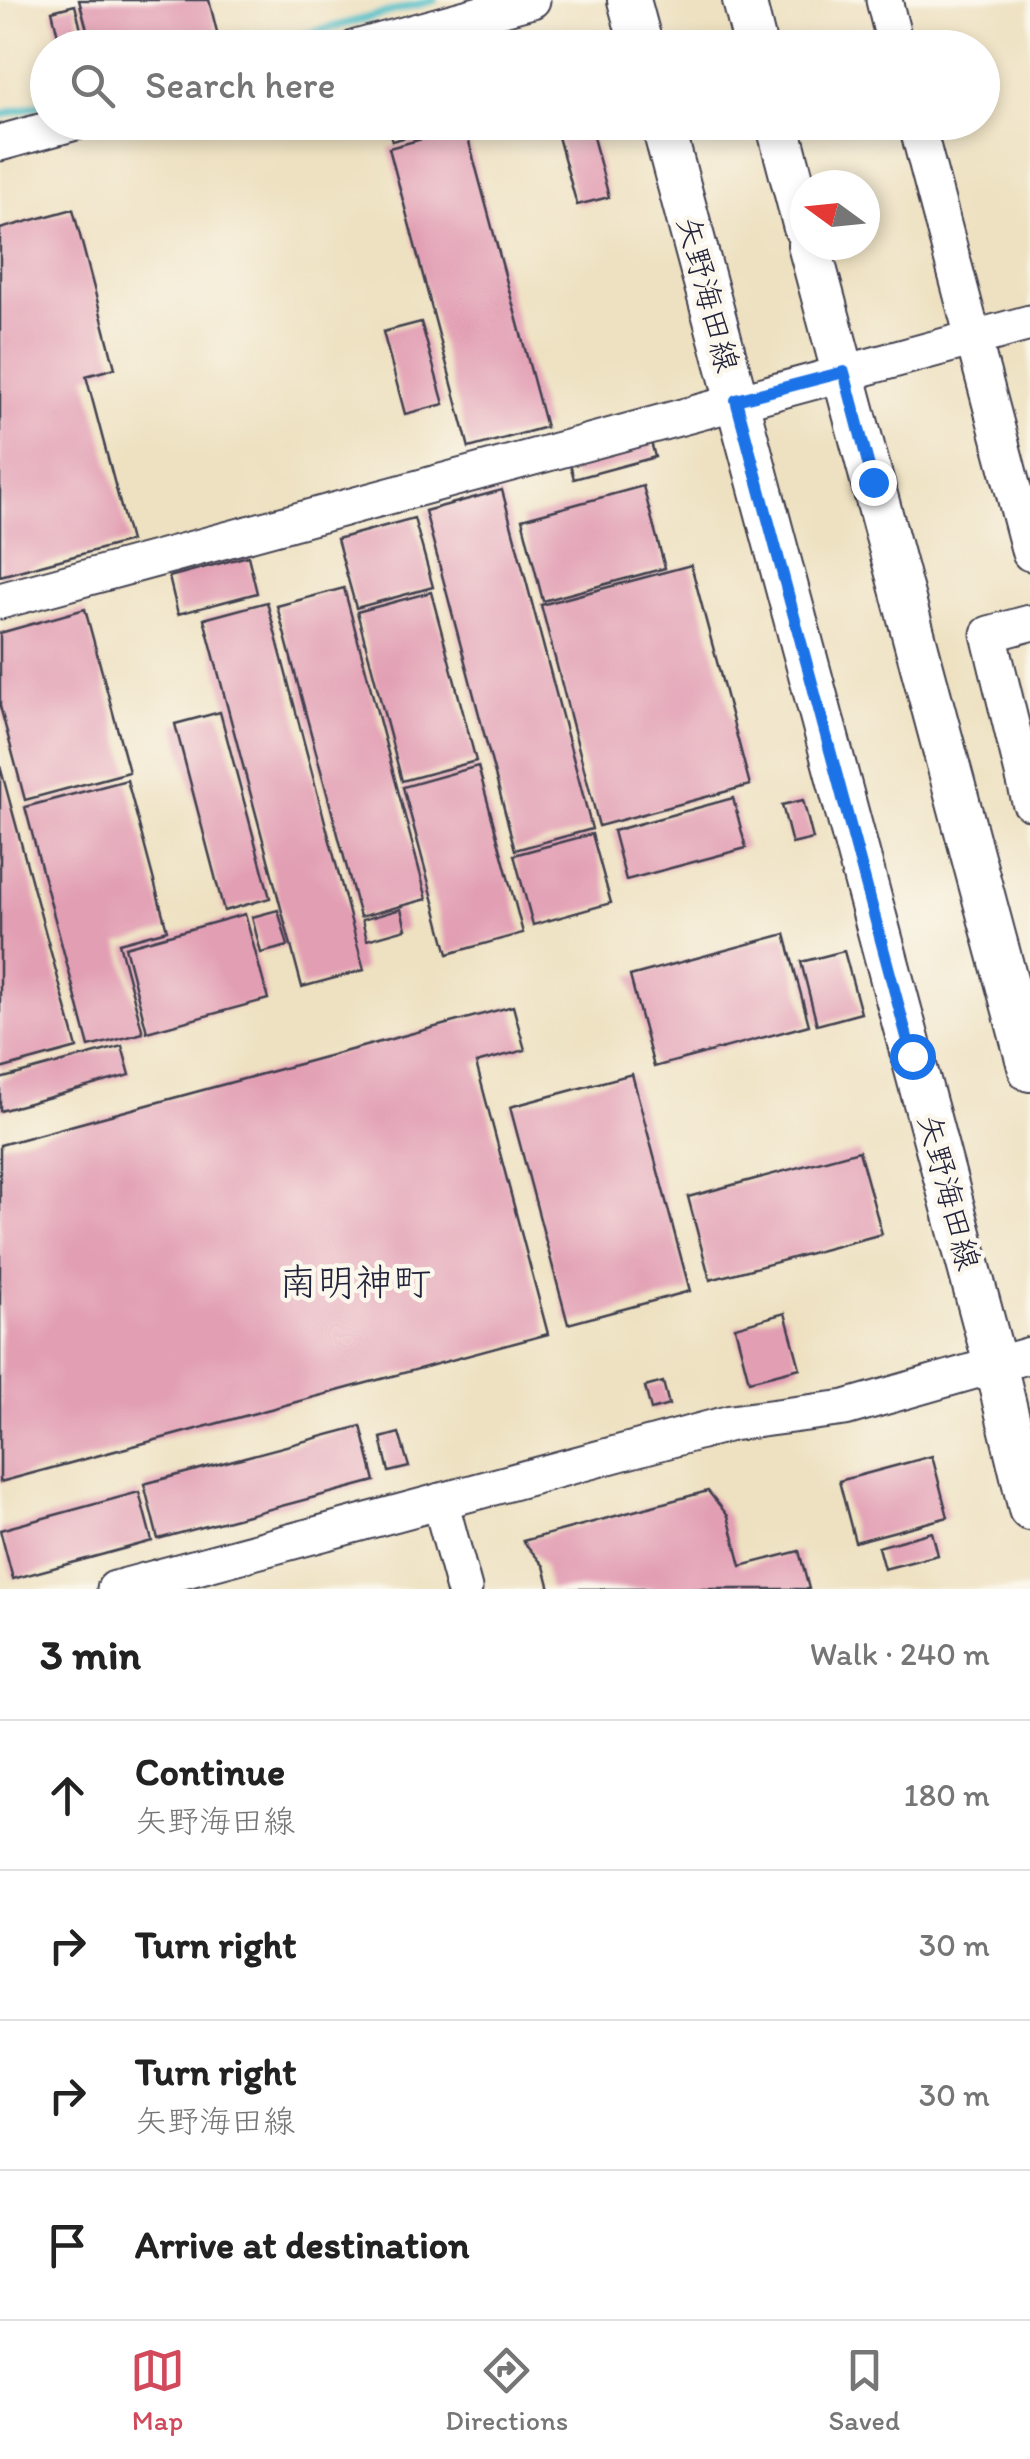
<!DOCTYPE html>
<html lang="en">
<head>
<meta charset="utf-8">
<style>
	:root { --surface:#fff; --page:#f2f2f2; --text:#222; --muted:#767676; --line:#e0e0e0; --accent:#d1495b }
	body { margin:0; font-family:Itim,"Klee One",sans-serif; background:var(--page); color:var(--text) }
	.compass { position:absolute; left:790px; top:170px; width:90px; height:90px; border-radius:50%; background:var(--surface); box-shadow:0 5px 15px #0003; rotate:285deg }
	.stop { position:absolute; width:30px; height:30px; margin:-22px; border:8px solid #1a73e8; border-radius:50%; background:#fff }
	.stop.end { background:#1a73e8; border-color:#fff; box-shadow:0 2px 10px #0008 }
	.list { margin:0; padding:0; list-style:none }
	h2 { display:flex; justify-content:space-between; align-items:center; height:130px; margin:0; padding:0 40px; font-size:42px }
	h2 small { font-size:32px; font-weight:400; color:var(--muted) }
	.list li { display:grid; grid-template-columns:65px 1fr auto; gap:30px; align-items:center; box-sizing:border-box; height:150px; padding:0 40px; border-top:2px solid var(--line) }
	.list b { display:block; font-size:38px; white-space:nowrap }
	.list p { margin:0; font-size:32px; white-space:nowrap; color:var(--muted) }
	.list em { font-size:32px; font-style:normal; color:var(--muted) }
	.icon { flex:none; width:55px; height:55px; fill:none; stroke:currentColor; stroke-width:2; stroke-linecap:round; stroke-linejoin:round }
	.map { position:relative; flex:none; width:1030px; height:1589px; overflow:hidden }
	.search { position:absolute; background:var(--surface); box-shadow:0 5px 15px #0003; left:30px; right:30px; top:30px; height:110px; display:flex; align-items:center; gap:25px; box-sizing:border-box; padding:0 35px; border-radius:55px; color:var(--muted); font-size:38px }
	.sheet { height:730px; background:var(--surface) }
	nav { display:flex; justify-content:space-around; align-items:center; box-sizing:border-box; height:140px; border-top:2px solid var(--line); background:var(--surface); font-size:28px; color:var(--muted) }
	nav a { display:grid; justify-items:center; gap:5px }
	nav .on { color:var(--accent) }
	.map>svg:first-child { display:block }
</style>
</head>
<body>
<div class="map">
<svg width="1030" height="1589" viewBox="0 0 1030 1589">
	<rect width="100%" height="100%" fill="#fbf7ec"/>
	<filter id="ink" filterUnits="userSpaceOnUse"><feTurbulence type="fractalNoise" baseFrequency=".01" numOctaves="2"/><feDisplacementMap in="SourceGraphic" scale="20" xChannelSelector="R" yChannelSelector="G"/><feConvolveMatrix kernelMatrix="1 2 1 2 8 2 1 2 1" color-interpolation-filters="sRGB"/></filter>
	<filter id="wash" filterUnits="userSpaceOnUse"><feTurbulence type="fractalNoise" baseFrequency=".0048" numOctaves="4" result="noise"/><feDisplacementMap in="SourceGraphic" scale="40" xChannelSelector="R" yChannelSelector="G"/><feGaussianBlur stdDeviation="2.25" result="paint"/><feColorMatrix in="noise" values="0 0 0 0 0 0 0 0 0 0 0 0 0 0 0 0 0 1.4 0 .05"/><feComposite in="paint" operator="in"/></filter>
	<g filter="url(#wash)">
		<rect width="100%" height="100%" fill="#eee1c1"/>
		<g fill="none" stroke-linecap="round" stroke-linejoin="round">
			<g stroke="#4fbdc6" stroke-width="8">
				<path d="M255,48L434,0"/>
				<path d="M0,115L48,103"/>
			</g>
		</g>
		<g id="blocks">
			<g fill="#e29fb4">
				<path d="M79,0H209L221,48H92Z"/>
				<path d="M75,5L84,42L61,48L52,11Z"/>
				<path d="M387,122H456V124L392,141Z"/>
				<path d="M554,122H589L609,197L577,205Z"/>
				<path d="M465,127L546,427L469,448L389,148Z"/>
				<path d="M73,209L115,368L86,376L130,541L0,576V229Z"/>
				<path d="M421,322L444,404L405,414L383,332Z"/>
				<path d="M651,442L655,457L574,479L570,464Z"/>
				<path d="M643,486L665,568L543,601L522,519Z"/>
				<path d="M502,490L592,829L515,850L425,511Z"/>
				<path d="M414,518L433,587L356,608L337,539Z"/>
				<path d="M248,556L257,593L178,614L169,577Z"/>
				<path d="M691,565L750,785L599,826L541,605Z"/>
				<path d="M344,588L427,899L360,917L277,606Z"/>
				<path d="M431,592L476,761L402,781L357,612Z"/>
				<path d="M267,602L364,970L302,987L204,619Z"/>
				<path d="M85,609L129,772L25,800L0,706V633Z"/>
				<path d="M220,712L270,898L224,911L175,724Z"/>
				<path d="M0,766L77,1048L0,1069Z"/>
				<path d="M478,766L523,933L448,954L403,787Z"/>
				<path d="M127,780L167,930L119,943L143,1033L89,1047L25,807Z"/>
				<path d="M733,798L746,848L626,880L613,831Z"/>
				<path d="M803,800L813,839L792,844L782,805Z"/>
				<path d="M592,834L611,903L533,925L514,855Z"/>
				<path d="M401,909L406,929L367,940L362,920Z"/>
				<path d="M278,910L288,946L261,953L252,917Z"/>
				<path d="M245,914L268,999L147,1032L125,947Z"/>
				<path d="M785,934L809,1025L654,1067L630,976Z"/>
				<path d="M844,951L861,1013L817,1025L801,962Z"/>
				<path d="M513,1006L525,1050L476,1063L548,1334L0,1482V1145Z"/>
				<path d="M122,1046L130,1075L0,1111V1079Z"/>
				<path d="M632,1074L690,1291L568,1324L510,1107Z"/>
				<path d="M859,1151L882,1234L710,1280L688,1197Z"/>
				<path d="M785,1313L800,1368L749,1381L735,1327Z"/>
				<path d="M663,1382L669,1405L651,1410L645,1387Z"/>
				<path d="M361,1426L375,1481L158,1539L144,1484Z"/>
				<path d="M399,1433L409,1467L389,1472L381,1438Z"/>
				<path d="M932,1456L948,1517L855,1542L839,1481Z"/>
				<path d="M708,1491L728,1516L741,1566L799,1551L809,1589H550L544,1566L523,1541Z"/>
				<path d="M139,1492L152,1541L13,1579L0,1530Z"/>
				<path d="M932,1532L938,1555L884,1569L878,1547Z"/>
			</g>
		</g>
	</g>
	<g filter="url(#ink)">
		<use href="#blocks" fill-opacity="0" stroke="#413f4f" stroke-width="2.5"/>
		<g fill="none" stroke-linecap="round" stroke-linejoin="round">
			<defs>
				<g id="minor">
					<path d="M884,0L896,48"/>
					<path d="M356,48L532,0"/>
					<path d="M916,122L1030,553"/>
					<path d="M0,143L76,122"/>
					<path d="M0,601L1030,323"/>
					<path d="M1030,623L989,634L1030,802"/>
					<path d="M440,1501L464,1589"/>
					<path d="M115,1589L731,1423L845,1408L1030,1355"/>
				</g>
				<g id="major">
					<path d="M629,0L642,48"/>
					<path d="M744,0L756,48"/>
					<path d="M662,122L995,1364L1030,1509"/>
					<path d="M777,122L805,228"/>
					<path d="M809,245L1030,1070"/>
				</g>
			</defs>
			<use href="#minor" stroke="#413f4f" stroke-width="39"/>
			<use href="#major" stroke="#413f4f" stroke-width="46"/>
			<use href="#minor" stroke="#fff" stroke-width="35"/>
			<use href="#major" stroke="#fff" stroke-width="42"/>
		</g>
	</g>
	<g fill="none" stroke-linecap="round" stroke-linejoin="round" filter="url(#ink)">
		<path stroke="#1a73e8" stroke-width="12" d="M873,482L844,372L736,400L912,1056"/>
	</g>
	<g text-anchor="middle" stroke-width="9" stroke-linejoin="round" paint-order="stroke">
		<g font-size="32" fill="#22223b" stroke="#fbf7ec">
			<text transform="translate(708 294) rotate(75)" y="11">矢野海田線</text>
			<text transform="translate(949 1192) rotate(75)" y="11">矢野海田線</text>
		</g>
		<g font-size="38" fill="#22223b" stroke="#fbf7ec">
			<text x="355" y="1295">南明神町</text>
		</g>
	</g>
</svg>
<svg class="compass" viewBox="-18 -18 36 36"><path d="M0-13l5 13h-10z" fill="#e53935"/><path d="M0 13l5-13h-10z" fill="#767676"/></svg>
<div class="stop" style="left:912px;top:1056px"></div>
<div class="stop end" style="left:873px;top:482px"></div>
<div class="search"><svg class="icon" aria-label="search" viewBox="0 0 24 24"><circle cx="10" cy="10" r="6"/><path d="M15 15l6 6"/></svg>Search here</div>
</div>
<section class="sheet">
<h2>3 min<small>Walk · 240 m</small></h2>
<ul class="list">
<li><svg class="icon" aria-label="ahead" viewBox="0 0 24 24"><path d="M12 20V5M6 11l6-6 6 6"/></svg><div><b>Continue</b><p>矢野海田線</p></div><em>180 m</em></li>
<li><svg class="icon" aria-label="right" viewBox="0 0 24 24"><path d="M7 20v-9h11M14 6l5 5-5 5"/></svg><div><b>Turn right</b></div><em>30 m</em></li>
<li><svg class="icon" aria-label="right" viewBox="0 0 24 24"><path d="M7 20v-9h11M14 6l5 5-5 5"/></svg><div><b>Turn right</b><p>矢野海田線</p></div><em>30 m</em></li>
<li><svg class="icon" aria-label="arrive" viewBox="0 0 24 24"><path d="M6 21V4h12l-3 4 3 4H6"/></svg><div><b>Arrive at destination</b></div></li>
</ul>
</section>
<nav>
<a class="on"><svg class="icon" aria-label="map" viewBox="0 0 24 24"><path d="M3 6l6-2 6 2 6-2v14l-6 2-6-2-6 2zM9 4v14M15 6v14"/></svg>Map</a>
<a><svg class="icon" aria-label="directions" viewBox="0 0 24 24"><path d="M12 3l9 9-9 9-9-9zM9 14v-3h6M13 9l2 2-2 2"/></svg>Directions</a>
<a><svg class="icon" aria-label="saved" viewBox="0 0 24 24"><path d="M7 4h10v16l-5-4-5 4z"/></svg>Saved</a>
</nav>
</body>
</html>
